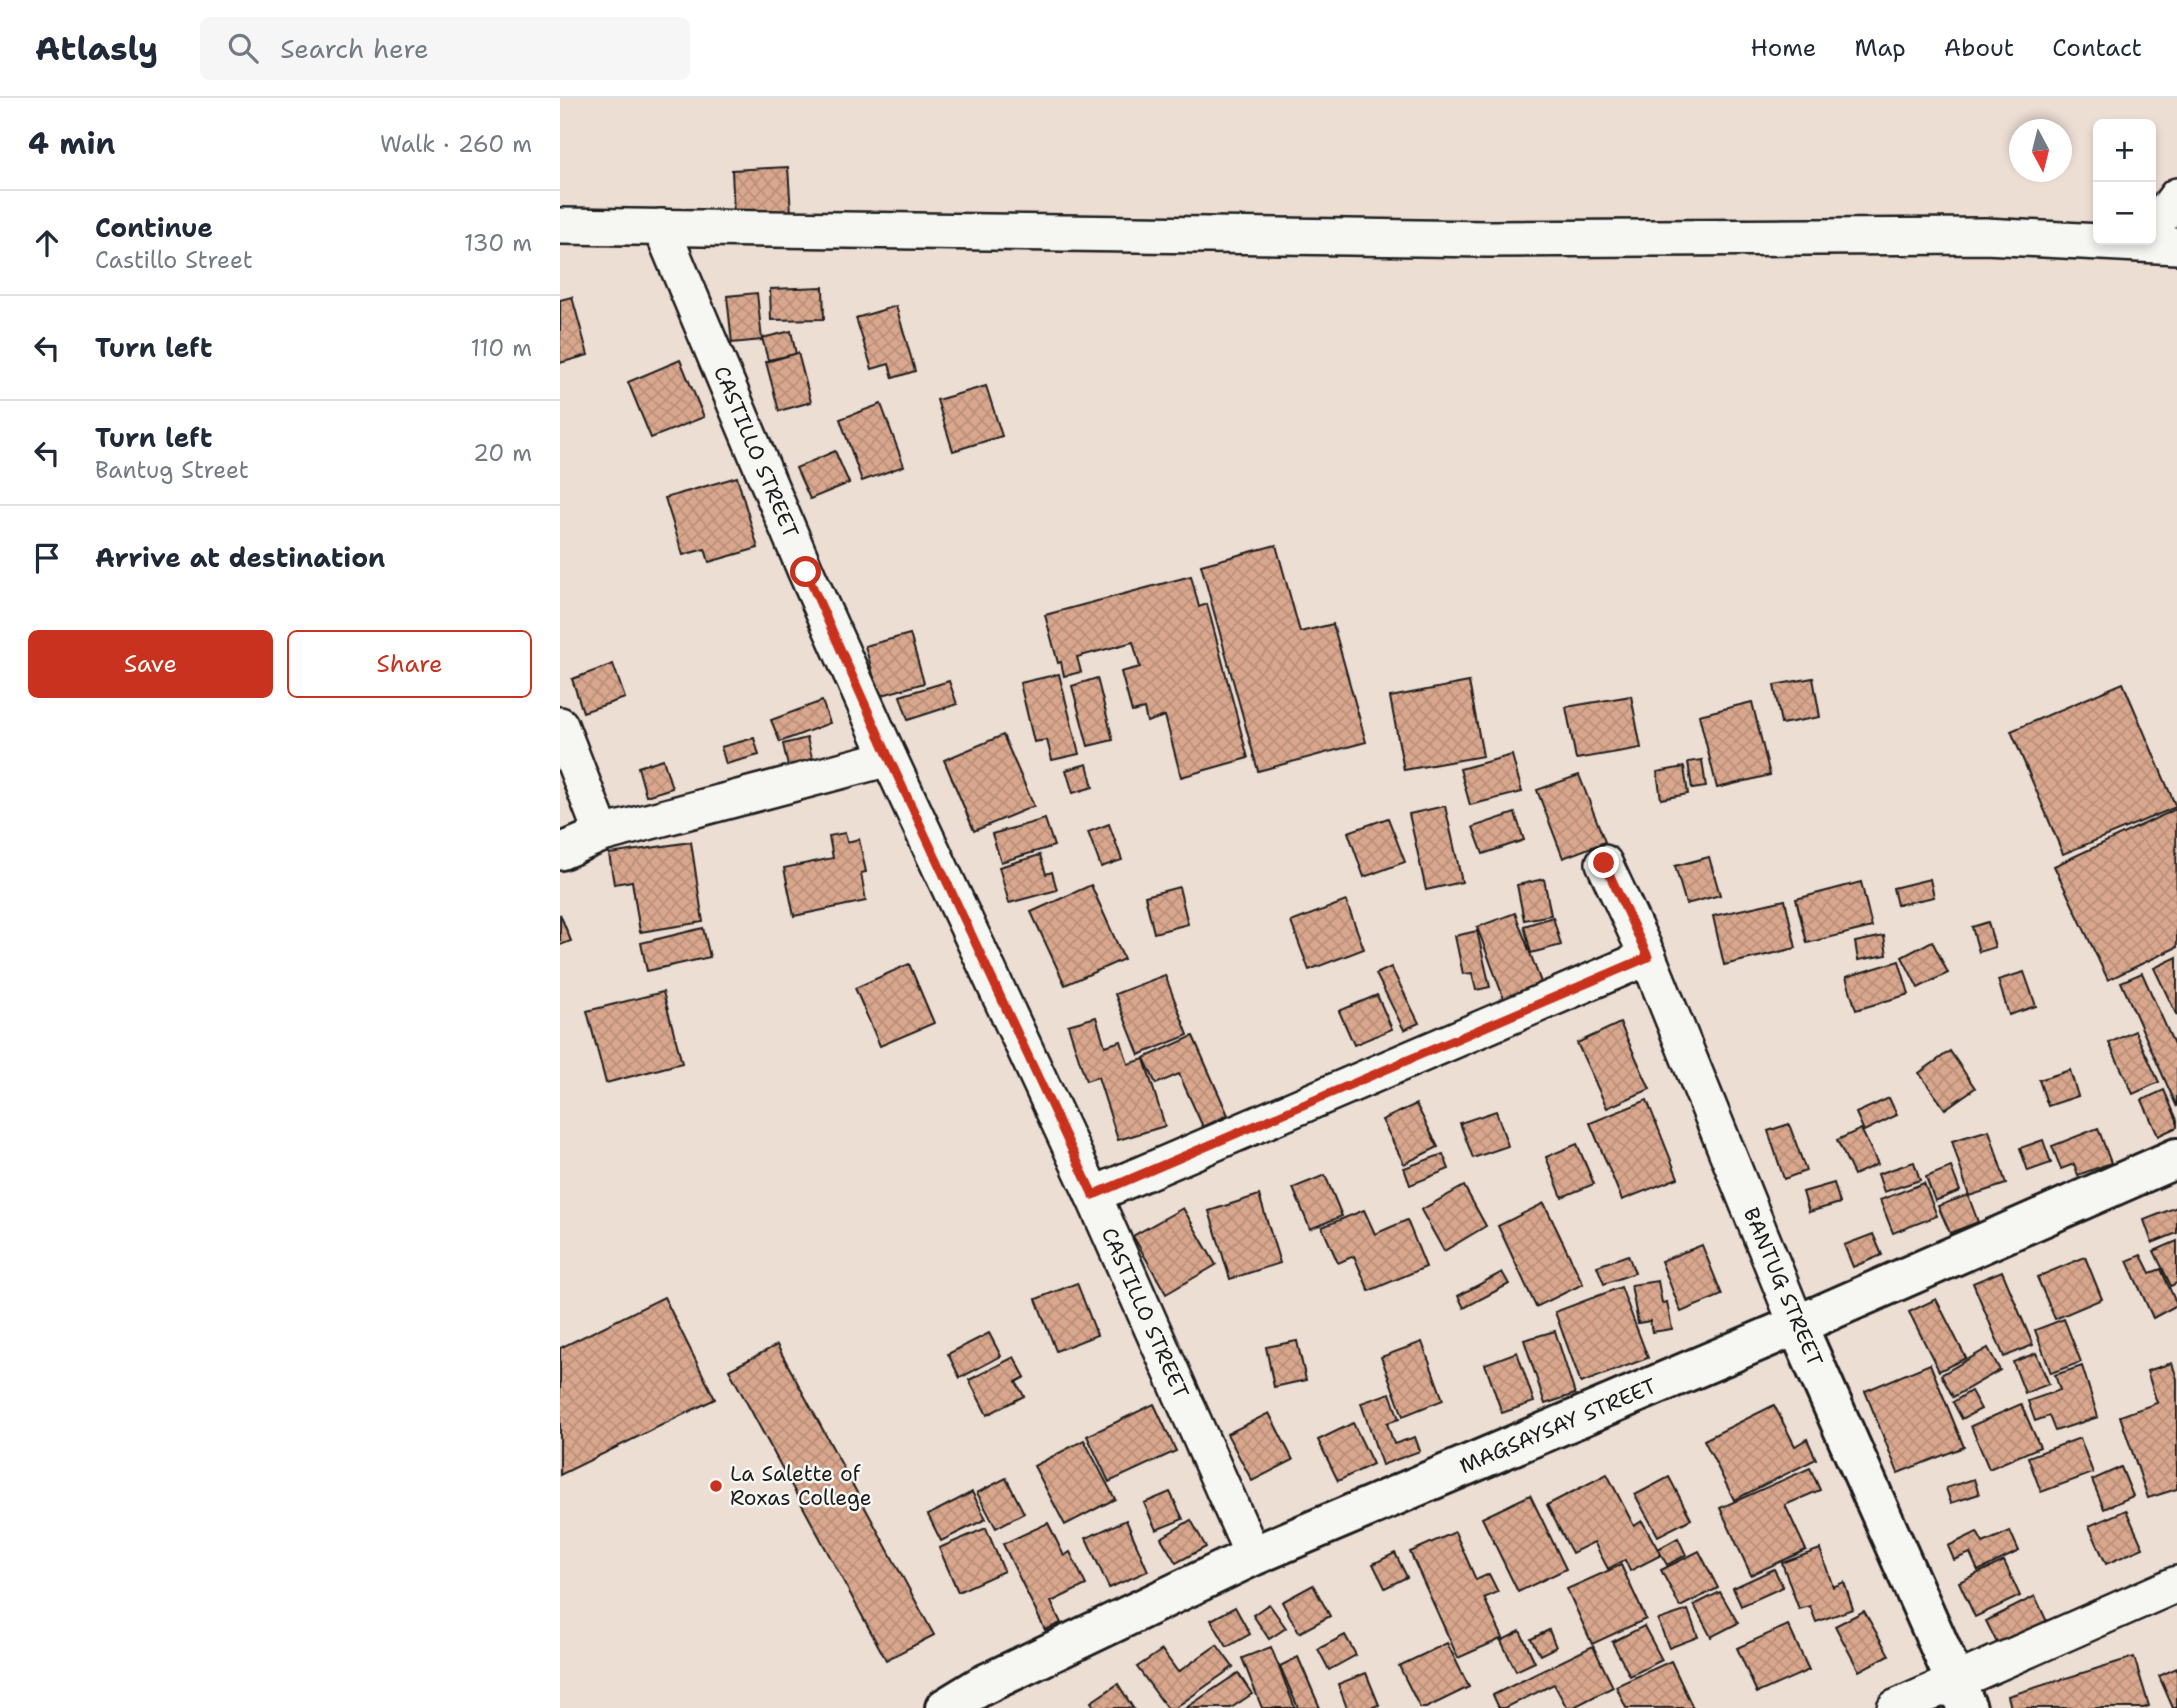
<!DOCTYPE html>
<html lang="en">
<head>
<meta charset="utf-8">
<style>
	:root { --surface:#fff; --page:#f6f6f7; --text:#1f2937; --muted:#747a83; --line:#e0e1e3; --accent:#c8321e }
	body { margin:0; font-family:"Shantell Sans",sans-serif; background:var(--page); color:var(--text) }
	.controls { position:absolute; right:21px; top:21px; display:grid; overflow:hidden; border-radius:10px; box-shadow:0 4px 10px #0003 }
	.controls button { width:63px; height:63px; display:grid; place-items:center; padding:0; border:0; border-bottom:2px solid var(--line); background:var(--surface); color:var(--text); font:35px sans-serif }
	.compass { position:absolute; left:1449px; top:21px; width:63px; height:63px; border-radius:50%; background:var(--surface); box-shadow:0 4px 10px #0003; rotate:173deg }
	.stop { position:absolute; width:21px; height:21px; margin:-16px; border:5px solid #c8321e; border-radius:50%; background:#fff }
	.stop.end { background:#c8321e; border-color:#fff; box-shadow:0 2px 7px #0008 }
	.list { margin:0; padding:0; list-style:none }
	h2 { display:flex; justify-content:space-between; align-items:center; height:91px; margin:0; padding:0 28px; font-size:30px }
	h2 small { font-size:23px; font-weight:400; color:var(--muted) }
	.list li { display:grid; grid-template-columns:46px 1fr auto; gap:21px; align-items:center; box-sizing:border-box; height:105px; padding:0 28px; border-top:2px solid var(--line) }
	.list b { display:block; font-size:26px; white-space:nowrap }
	.list p { margin:0; font-size:23px; white-space:nowrap; color:var(--muted) }
	.list em { font-size:23px; font-style:normal; color:var(--muted) }
	.actions { display:flex; gap:14px; padding:21px 28px }
	.actions a { flex:1; padding:16px 0; border:2px solid var(--accent); border-radius:10px; text-align:center; font-size:24px; color:var(--accent) }
	.actions .main { background:var(--accent); color:#fff }
	.icon { flex:none; width:38px; height:38px; fill:none; stroke:currentColor; stroke-width:2; stroke-linecap:round; stroke-linejoin:round }
	.map { position:relative; flex:none; width:1617px; height:1610px; overflow:hidden }
	header { display:flex; align-items:center; gap:42px; box-sizing:border-box; height:98px; padding:0 35px; background:var(--surface); border-bottom:2px solid var(--line) }
	header strong { font-size:33px }
	nav { display:flex; gap:38px; margin-inline-start:auto; font-size:24px }
	.search { width:490px; height:63px; background:var(--page); display:flex; align-items:center; gap:18px; box-sizing:border-box; padding:0 24px; border-radius:10px; color:var(--muted); font-size:26px }
	main { display:flex }
	aside { flex:1; background:var(--surface) }
	.map>svg:first-child { display:block }
</style>
</head>
<body>
<header>
<strong>Atlasly</strong>
<div class="search"><svg class="icon" aria-label="search" viewBox="0 0 24 24"><circle cx="10" cy="10" r="6"/><path d="M15 15l6 6"/></svg>Search here</div>
<nav><a>Home</a><a>Map</a><a>About</a><a>Contact</a></nav>
</header>
<main>
<aside>
<h2>4 min<small>Walk · 260 m</small></h2>
<ul class="list">
<li><svg class="icon" aria-label="ahead" viewBox="0 0 24 24"><path d="M12 20V5M6 11l6-6 6 6"/></svg><div><b>Continue</b><p>Castillo Street</p></div><em>130 m</em></li>
<li><svg class="icon" aria-label="left" viewBox="0 0 24 24"><path d="M17 20v-9H6M10 6l-5 5 5 5"/></svg><div><b>Turn left</b></div><em>110 m</em></li>
<li><svg class="icon" aria-label="left" viewBox="0 0 24 24"><path d="M17 20v-9H6M10 6l-5 5 5 5"/></svg><div><b>Turn left</b><p>Bantug Street</p></div><em>20 m</em></li>
<li><svg class="icon" aria-label="arrive" viewBox="0 0 24 24"><path d="M6 21V4h12l-3 4 3 4H6"/></svg><div><b>Arrive at destination</b></div></li>
</ul>
<div class="actions"><a class="main">Save</a><a>Share</a></div>
</aside>
<div class="map">
<svg width="1617" height="1610" viewBox="0 0 1617 1610">
	<defs>
		<pattern id="building-cross-hatch" width="8" height="8" patternUnits="userSpaceOnUse" patternTransform="scale(1.75)"><rect width="8" height="8" fill="#d9a78d"/><path d="M0 0l8 8M0 8l8-8" fill="none" stroke="#ba8f79"/></pattern>
	</defs>
	<rect width="100%" height="100%" fill="#edded4"/>
	<filter id="ink" filterUnits="userSpaceOnUse"><feTurbulence type="fractalNoise" baseFrequency=".0143" numOctaves="2"/><feDisplacementMap in="SourceGraphic" scale="14" xChannelSelector="R" yChannelSelector="G"/><feConvolveMatrix kernelMatrix="1 2 1 2 8 2 1 2 1" color-interpolation-filters="sRGB"/></filter>
	<g filter="url(#ink)">
		<g fill="url(#building-cross-hatch)" stroke="#1c1c1c" stroke-width="2">
			<path d="M228,69L231,115L174,119L172,72Z"/>
			<path d="M263,189L264,221L211,222L210,191Z"/>
			<path d="M197,195L202,242L172,245L167,198Z"/>
			<path d="M12,199L28,257L0,265V202Z"/>
			<path d="M336,208L355,273L333,280L329,266L312,271L296,220Z"/>
			<path d="M231,233L236,256L208,262L202,240Z"/>
			<path d="M238,255L251,304L219,313L206,264Z"/>
			<path d="M120,262L144,319L91,340L68,284Z"/>
			<path d="M426,288L442,338L393,353L377,302Z"/>
			<path d="M321,306L344,368L302,383L280,321Z"/>
			<path d="M275,353L289,385L250,401L236,370Z"/>
			<path d="M177,379L198,450L149,464L145,451L123,457L105,400Z"/>
			<path d="M716,447L740,534L773,526L806,644L698,673L641,467Z"/>
			<path d="M631,478L639,509L647,506L688,660L621,679L605,618L587,624L584,611L572,614L561,574L580,569L573,544L517,559L521,574L504,578L501,564L498,565L485,517Z"/>
			<path d="M350,536L364,585L319,598L305,548Z"/>
			<path d="M53,566L65,600L23,614L12,581Z"/>
			<path d="M499,576L519,656L492,662L487,642L474,644L460,585Z"/>
			<path d="M537,580L553,642L528,648L512,588Z"/>
			<path d="M1253,580L1260,619L1221,626L1214,587Z"/>
			<path d="M389,583L397,606L348,622L340,598Z"/>
			<path d="M909,584L923,658L844,672L830,599Z"/>
			<path d="M1563,585L1616,709L1503,756L1451,633Z"/>
			<path d="M1071,598L1081,650L1016,661L1006,609Z"/>
			<path d="M262,603L270,625L220,644L211,622Z"/>
			<path d="M1192,604L1210,677L1157,690L1139,617Z"/>
			<path d="M443,637L474,708L414,733L384,662Z"/>
			<path d="M194,640L199,657L166,666L161,649Z"/>
			<path d="M247,640L255,671L230,677L223,646Z"/>
			<path d="M952,657L962,694L910,707L900,671Z"/>
			<path d="M103,661L112,690L86,698L78,669Z"/>
			<path d="M1142,662L1146,689L1132,691L1128,664Z"/>
			<path d="M527,666L533,689L513,695L506,672Z"/>
			<path d="M1124,669L1128,696L1101,701L1097,674Z"/>
			<path d="M1019,677L1045,744L1003,760L977,692Z"/>
			<path d="M885,708L902,784L866,792L849,716Z"/>
			<path d="M1616,711L1617,849L1548,882L1494,768Z"/>
			<path d="M955,715L964,742L923,756L913,729Z"/>
			<path d="M828,720L845,764L804,779L788,734Z"/>
			<path d="M485,721L494,748L441,764L432,736Z"/>
			<path d="M549,726L562,762L541,769L528,734Z"/>
			<path d="M285,735L287,744L299,741L306,774L301,775L306,803L234,818L224,770L273,760L269,738Z"/>
			<path d="M131,744L143,824L80,834L72,783L54,786L49,756Z"/>
			<path d="M480,757L486,776L492,774L497,792L449,805L439,769Z"/>
			<path d="M1149,759L1160,797L1126,806L1115,768Z"/>
			<path d="M984,781L991,817L964,822L957,787Z"/>
			<path d="M1370,781L1374,799L1337,807L1333,790Z"/>
			<path d="M1301,784L1312,829L1247,845L1236,801Z"/>
			<path d="M531,787L564,861L505,887L471,814Z"/>
			<path d="M619,789L628,826L594,835L585,798Z"/>
			<path d="M1225,802L1236,850L1164,867L1153,818Z"/>
			<path d="M786,803L804,851L749,872L731,824Z"/>
			<path d="M955,815L982,887L944,901L917,829Z"/>
			<path d="M0,816L11,843L0,847Z"/>
			<path d="M993,819L1001,847L971,855L964,828Z"/>
			<path d="M1428,824L1435,849L1419,854L1412,829Z"/>
			<path d="M143,830L150,859L87,873L81,845Z"/>
			<path d="M917,833L930,889L916,892L912,875L903,876L895,838Z"/>
			<path d="M1324,838L1327,857L1298,862L1295,844Z"/>
			<path d="M1372,843L1388,875L1358,890L1342,859Z"/>
			<path d="M1617,859V918L1594,870Z"/>
			<path d="M1339,863L1349,896L1296,912L1286,879Z"/>
			<path d="M349,866L374,925L320,948L295,890Z"/>
			<path d="M831,869L859,925L844,932L816,876Z"/>
			<path d="M1464,874L1476,908L1449,917L1438,882Z"/>
			<path d="M1582,875L1617,953V1009L1561,884Z"/>
			<path d="M605,877L628,937L579,957L555,896Z"/>
			<path d="M103,894L122,965L46,985L27,913Z"/>
			<path d="M817,897L832,931L794,947L779,913Z"/>
			<path d="M536,919L545,948L561,943L568,966L584,961L605,1028L558,1042L538,979L526,983L508,927Z"/>
			<path d="M1060,925L1090,991L1047,1010L1017,945Z"/>
			<path d="M1575,933L1599,984L1573,996L1549,945Z"/>
			<path d="M633,938L668,1017L643,1029L619,976L596,986L584,960Z"/>
			<path d="M1390,953L1415,990L1385,1011L1359,975Z"/>
			<path d="M1510,972L1518,998L1488,1008L1479,982Z"/>
			<path d="M1604,992L1617,1022V1029L1598,1038L1582,1002Z"/>
			<path d="M1329,1000L1337,1017L1304,1033L1296,1015Z"/>
			<path d="M1087,1002L1118,1080L1062,1102L1030,1025Z"/>
			<path d="M856,1006L878,1049L844,1066L822,1022Z"/>
			<path d="M936,1013L948,1048L913,1060L900,1025Z"/>
			<path d="M1229,1026L1246,1073L1224,1081L1208,1033Z"/>
			<path d="M1538,1030L1551,1065L1518,1077L1514,1066L1501,1071L1492,1048Z"/>
			<path d="M1301,1031L1318,1066L1294,1077L1277,1042Z"/>
			<path d="M1429,1032L1446,1086L1409,1098L1392,1043Z"/>
			<path d="M1483,1042L1491,1065L1468,1073L1460,1050Z"/>
			<path d="M1017,1046L1034,1086L1002,1099L986,1059Z"/>
			<path d="M883,1056L889,1071L850,1087L844,1070Z"/>
			<path d="M1354,1064L1360,1082L1324,1094L1318,1076Z"/>
			<path d="M1391,1069L1400,1093L1375,1103L1366,1079Z"/>
			<path d="M765,1077L782,1118L750,1131L733,1090Z"/>
			<path d="M1274,1085L1280,1105L1249,1114L1243,1094Z"/>
			<path d="M1364,1085L1377,1118L1333,1135L1320,1102Z"/>
			<path d="M904,1088L926,1128L884,1153L861,1112Z"/>
			<path d="M699,1097L720,1165L670,1181L649,1113Z"/>
			<path d="M1408,1097L1418,1124L1390,1135L1378,1108Z"/>
			<path d="M984,1105L1023,1186L976,1209L938,1128Z"/>
			<path d="M1617,1109V1135L1592,1145L1584,1122Z"/>
			<path d="M623,1110L656,1167L606,1196L573,1138Z"/>
			<path d="M804,1112L815,1136L847,1122L866,1169L809,1193L794,1158L778,1165L762,1129Z"/>
			<path d="M1313,1136L1322,1157L1293,1169L1284,1147Z"/>
			<path d="M1617,1143V1185L1611,1188L1594,1153Z"/>
			<path d="M1142,1147L1162,1197L1121,1214L1101,1163Z"/>
			<path d="M1068,1157L1075,1175L1044,1186L1037,1168Z"/>
			<path d="M1581,1157L1590,1175L1601,1171L1617,1207L1593,1220L1567,1163Z"/>
			<path d="M1525,1159L1542,1201L1495,1221L1477,1179Z"/>
			<path d="M1442,1173L1473,1247L1444,1259L1413,1185Z"/>
			<path d="M942,1174L949,1186L904,1210L898,1198Z"/>
			<path d="M1098,1183L1102,1205L1107,1204L1112,1231L1092,1234L1090,1223L1078,1225L1071,1187Z"/>
			<path d="M517,1185L537,1237L496,1253L476,1201Z"/>
			<path d="M1061,1189L1088,1260L1021,1285L995,1214Z"/>
			<path d="M104,1199L155,1301L0,1377V1250Z"/>
			<path d="M1376,1201L1406,1260L1379,1273L1349,1214Z"/>
			<path d="M1504,1221L1521,1264L1491,1275L1475,1232Z"/>
			<path d="M995,1233L1015,1296L985,1306L964,1242Z"/>
			<path d="M429,1235L441,1258L400,1280L388,1256Z"/>
			<path d="M737,1243L746,1282L714,1289L706,1249Z"/>
			<path d="M862,1244L883,1302L843,1318L821,1259Z"/>
			<path d="M217,1247L374,1537L326,1562L169,1272Z"/>
			<path d="M1428,1250L1440,1272L1393,1299L1381,1277Z"/>
			<path d="M957,1254L974,1304L942,1315L925,1266Z"/>
			<path d="M1476,1255L1489,1286L1465,1295L1453,1264Z"/>
			<path d="M454,1259L465,1279L456,1284L464,1298L427,1317L409,1282Z"/>
			<path d="M1612,1265L1617,1281V1391L1588,1400L1560,1318L1597,1305L1587,1273Z"/>
			<path d="M1370,1266L1404,1349L1338,1375L1305,1293Z"/>
			<path d="M1522,1268L1538,1319L1495,1333L1489,1318L1475,1323L1468,1303L1500,1292L1495,1277Z"/>
			<path d="M1411,1293L1421,1311L1402,1321L1393,1304Z"/>
			<path d="M830,1295L839,1321L827,1325L834,1346L855,1339L860,1353L822,1367L801,1305Z"/>
			<path d="M594,1306L616,1353L549,1384L527,1338Z"/>
			<path d="M1461,1306L1480,1349L1429,1371L1411,1328Z"/>
			<path d="M1214,1307L1235,1348L1247,1341L1256,1361L1174,1402L1144,1342Z"/>
			<path d="M709,1315L733,1362L692,1383L667,1336Z"/>
			<path d="M793,1325L813,1366L778,1383L758,1342Z"/>
			<path d="M1520,1340L1533,1375L1481,1394L1468,1359Z"/>
			<path d="M524,1342L555,1401L505,1427L474,1368Z"/>
			<path d="M1561,1369L1573,1398L1544,1411L1532,1382Z"/>
			<path d="M1250,1370L1260,1392L1225,1407L1246,1452L1191,1477L1160,1410Z"/>
			<path d="M1047,1376L1074,1428L1082,1423L1101,1457L1070,1473L1065,1462L1048,1471L1034,1444L1012,1455L987,1407Z"/>
			<path d="M1109,1379L1131,1421L1098,1438L1075,1397Z"/>
			<path d="M446,1380L464,1415L436,1430L417,1395Z"/>
			<path d="M1414,1381L1419,1396L1391,1405L1386,1390Z"/>
			<path d="M412,1394L426,1421L381,1443L368,1417Z"/>
			<path d="M610,1394L623,1421L596,1432L584,1405Z"/>
			<path d="M970,1397L1006,1471L958,1494L922,1420Z"/>
			<path d="M1566,1412L1583,1450L1546,1466L1529,1428Z"/>
			<path d="M566,1422L588,1473L549,1490L526,1440Z"/>
			<path d="M631,1422L646,1449L616,1465L601,1440Z"/>
			<path d="M488,1425L504,1458L510,1454L526,1487L491,1504L501,1525L485,1532L443,1446Z"/>
			<path d="M426,1430L444,1473L398,1494L379,1450Z"/>
			<path d="M1450,1433L1459,1453L1418,1473L1410,1455L1394,1462L1388,1448L1417,1434L1423,1445Z"/>
			<path d="M895,1434L916,1482L929,1476L938,1494L924,1500L943,1540L898,1560L850,1454Z"/>
			<path d="M1118,1440L1126,1457L1107,1467L1098,1451Z"/>
			<path d="M1260,1451L1273,1489L1284,1484L1293,1511L1256,1524L1250,1508L1239,1511L1222,1465Z"/>
			<path d="M1139,1453L1158,1490L1120,1509L1101,1472Z"/>
			<path d="M835,1455L847,1479L825,1490L813,1466Z"/>
			<path d="M1444,1463L1460,1498L1415,1519L1399,1484Z"/>
			<path d="M1061,1467L1086,1521L1032,1546L1007,1491Z"/>
			<path d="M1214,1471L1223,1489L1181,1508L1173,1490Z"/>
			<path d="M753,1487L770,1518L739,1535L722,1504Z"/>
			<path d="M1160,1494L1178,1525L1151,1539L1134,1507Z"/>
			<path d="M1475,1498L1488,1526L1440,1551L1426,1523Z"/>
			<path d="M709,1506L726,1530L709,1541L693,1517Z"/>
			<path d="M675,1509L690,1536L667,1549L651,1522Z"/>
			<path d="M1128,1512L1138,1539L1109,1550L1098,1522Z"/>
			<path d="M1304,1513L1329,1557L1299,1573L1275,1528Z"/>
			<path d="M1228,1527L1249,1572L1197,1595L1177,1550Z"/>
			<path d="M1084,1528L1102,1562L1070,1578L1052,1544Z"/>
			<path d="M989,1532L996,1549L980,1557L971,1541Z"/>
			<path d="M960,1533L975,1564L956,1573L941,1543Z"/>
			<path d="M785,1537L796,1557L769,1572L758,1551Z"/>
			<path d="M887,1545L909,1589L866,1610H860L839,1568Z"/>
			<path d="M657,1547L673,1569L615,1610H607L577,1569L602,1552L618,1574Z"/>
			<path d="M1033,1548L1053,1589L1012,1610H1007L994,1586L945,1610H939L933,1597Z"/>
			<path d="M711,1549L735,1610H702L682,1560Z"/>
			<path d="M738,1559L760,1610H738L720,1568Z"/>
			<path d="M1574,1559L1589,1608L1584,1610H1451L1448,1598Z"/>
			<path d="M1111,1563L1133,1610H1066L1056,1588Z"/>
			<path d="M1617,1570V1610H1613L1599,1578Z"/>
			<path d="M678,1575L692,1596L671,1610H626Z"/>
			<path d="M806,1575L819,1607L810,1610H787L778,1586Z"/>
			<path d="M558,1586L573,1610H535L531,1604Z"/>
		</g>
		<g fill="none" stroke-linecap="round" stroke-linejoin="round">
			<defs>
				<g id="street">
					<path d="M0,128L928,141L1425,138L1617,148"/>
					<path d="M101,129L246,474L329,660L533,1097L693,1458"/>
					<path d="M1591,133L1617,98"/>
					<path d="M0,627L42,736"/>
					<path d="M0,754L42,736L329,660"/>
					<path d="M1044,765L1088,859L1237,1227"/>
					<path d="M533,1097L1088,859"/>
					<path d="M1335,1610L1617,1486"/>
				</g>
				<g id="secondary">
					<path d="M1237,1227L1407,1610"/>
					<path d="M385,1610L421,1588L693,1458L1237,1227L1617,1060"/>
				</g>
			</defs>
			<use href="#street" stroke="#1c1c1c" stroke-width="40"/>
			<use href="#secondary" stroke="#1c1c1c" stroke-width="44"/>
			<use href="#street" stroke="#f6f6f2" stroke-width="35"/>
			<use href="#secondary" stroke="#f6f6f2" stroke-width="38"/>
		</g>
	</g>
	<g fill="none" stroke-linecap="round" stroke-linejoin="round" filter="url(#ink)">
		<path stroke="#c8321e" stroke-width="9" d="M246,474L329,660L533,1097L1088,859L1044,765"/>
	</g>
	<circle fill="#c8321e" stroke="#f6f6f2" stroke-width="2.5" cx="156" cy="1388" r="7"/>
	<g text-anchor="middle" stroke-width="5" stroke-linejoin="round" paint-order="stroke">
		<g font-size="21" fill="#1c1c1c" stroke="#f6f6f2">
			<text transform="translate(196 354) rotate(67)" y="7">CASTILLO STREET</text>
			<text transform="translate(1223 1189) rotate(67)" y="7">BANTUG STREET</text>
			<text transform="translate(585 1215) rotate(66)" y="7">CASTILLO STREET</text>
			<text transform="translate(998 1328) rotate(-23)" y="7">MAGSAYSAY STREET</text>
		</g>
		<g font-size="21" fill="#1c1c1c" stroke="#f6f6f2" text-anchor="start">
			<text x="170" y="1383">La Salette of<tspan x="170" dy="24">Roxas College</tspan></text>
		</g>
	</g>
</svg>
<div class="controls">
<button>+</button>
<button>−</button>
</div>
<svg class="compass" viewBox="-18 -18 36 36"><path d="M0-13l5 13h-10z" fill="#e53935"/><path d="M0 13l5-13h-10z" fill="#747a83"/></svg>
<div class="stop" style="left:246px;top:474px"></div>
<div class="stop end" style="left:1044px;top:765px"></div>
</div>
</main>
</body>
</html>
